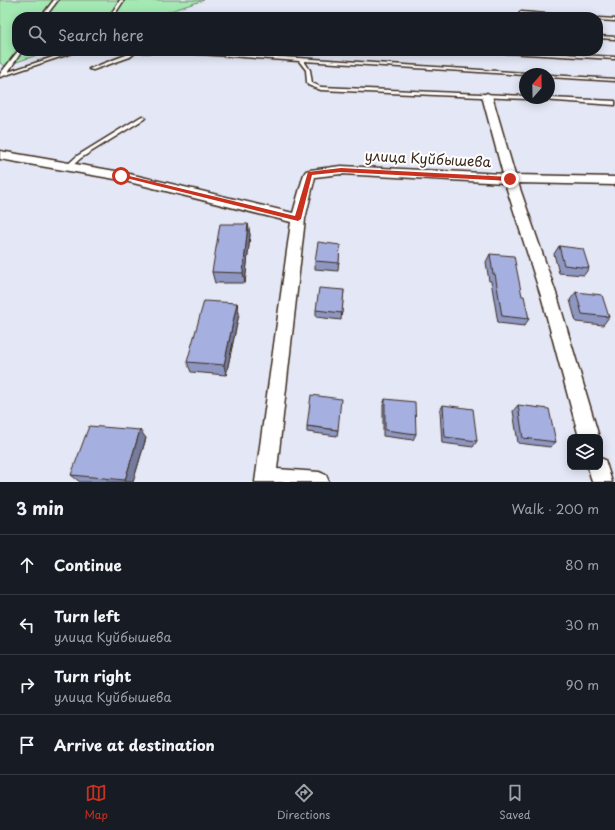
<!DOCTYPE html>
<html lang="en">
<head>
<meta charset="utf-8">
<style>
	:root { --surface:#171b24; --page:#20242c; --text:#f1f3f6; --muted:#9ea1a6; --line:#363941; --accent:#c8321e }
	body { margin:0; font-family:"Playpen Sans",sans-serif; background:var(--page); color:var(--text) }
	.controls { position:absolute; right:12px; bottom:12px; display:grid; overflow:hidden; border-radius:8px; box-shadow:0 2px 10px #0003 }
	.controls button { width:36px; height:36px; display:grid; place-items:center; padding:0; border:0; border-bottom:1px solid var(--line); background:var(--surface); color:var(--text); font:20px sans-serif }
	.compass { position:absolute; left:519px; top:68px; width:36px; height:36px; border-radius:50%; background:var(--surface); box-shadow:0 2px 10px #0003; rotate:20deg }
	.stop { position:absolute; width:12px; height:12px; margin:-9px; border:3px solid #c8321e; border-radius:50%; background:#fff }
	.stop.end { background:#c8321e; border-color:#fff; box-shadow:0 1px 4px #0008 }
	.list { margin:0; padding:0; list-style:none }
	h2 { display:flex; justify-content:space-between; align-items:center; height:52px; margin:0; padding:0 16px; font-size:17px }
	h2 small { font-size:13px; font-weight:400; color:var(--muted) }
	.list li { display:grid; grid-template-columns:26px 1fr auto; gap:12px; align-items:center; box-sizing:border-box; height:60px; padding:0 16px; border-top:1px solid var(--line) }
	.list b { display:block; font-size:15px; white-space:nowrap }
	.list p { margin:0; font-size:13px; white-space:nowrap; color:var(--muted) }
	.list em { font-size:13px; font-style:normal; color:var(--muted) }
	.icon { flex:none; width:22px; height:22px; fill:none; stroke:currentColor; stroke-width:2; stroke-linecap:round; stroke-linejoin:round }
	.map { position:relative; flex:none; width:615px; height:482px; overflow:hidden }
	.search { position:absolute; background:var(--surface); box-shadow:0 2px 10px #0003; left:12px; right:12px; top:12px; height:44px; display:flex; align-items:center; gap:10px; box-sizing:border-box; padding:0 14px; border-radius:16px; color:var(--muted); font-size:15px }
	.sheet { height:292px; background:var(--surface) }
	nav { display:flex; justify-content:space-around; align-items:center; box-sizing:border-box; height:56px; border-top:1px solid var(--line); background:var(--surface); font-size:11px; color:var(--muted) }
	nav a { display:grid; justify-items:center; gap:2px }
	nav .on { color:var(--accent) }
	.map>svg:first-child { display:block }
</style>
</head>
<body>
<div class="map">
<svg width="615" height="482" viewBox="0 0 615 482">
	<rect width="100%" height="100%" fill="#e4e7f6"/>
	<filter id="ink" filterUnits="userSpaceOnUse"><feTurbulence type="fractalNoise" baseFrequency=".025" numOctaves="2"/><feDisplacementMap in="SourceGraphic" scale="8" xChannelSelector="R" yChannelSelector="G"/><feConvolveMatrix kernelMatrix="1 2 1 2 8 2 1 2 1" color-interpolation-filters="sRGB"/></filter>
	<g filter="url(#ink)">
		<path fill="#a4e9b4" stroke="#708a69" d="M0,0H204L152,17H17V51H49L5,66L0,63Z"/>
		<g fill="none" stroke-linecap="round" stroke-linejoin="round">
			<defs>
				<g id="lane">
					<path d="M54,0H58L45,17H41Z"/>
					<path d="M120,0H124L113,17H109Z"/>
					<path d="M521,12L571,16L573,17H556L520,14V12Z"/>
					<path d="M598,18L615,19V21L598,20Z"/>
					<path d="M598,36L615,37V39L598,38Z"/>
					<path d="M18,51H22L8,72L71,51H78L0,77V74Z"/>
					<path d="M129,51H168L166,52H136L130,57L93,70L89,69L126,55L131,52Z"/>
					<path d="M170,51H193L525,73L527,74H525V75L304,61L310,70L312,83L321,87L525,96V98H549L615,101V105L527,99L321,90L308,85L307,82L306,70L299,61L172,52Z"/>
					<path d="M486,51H513L615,57V59L488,52Z"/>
					<path d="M549,75L615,79V81L549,77Z"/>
					<path d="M142,116L145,118L144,119L81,158L70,168H66L65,167L66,166L77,156Z"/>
				</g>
				<g id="street">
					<path d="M487,93L492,96L515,175L615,177V185L518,183L558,299L599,437H579L542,299L505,183L341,174L315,177L305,219L277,469L319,472L326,475L329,482H255L291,222L121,180L0,159V151L121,172L293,213L304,174L306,171L310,170L341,166L503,174L482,96Z"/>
					<path d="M600,458L605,460L612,482H592L588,467H600Z"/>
				</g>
			</defs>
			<use href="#lane" stroke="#3b2a1e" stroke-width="3"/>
			<use href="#street" stroke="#3b2a1e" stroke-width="3"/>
			<use href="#lane" fill="#fff" fill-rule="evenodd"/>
			<use href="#street" fill="#fff" fill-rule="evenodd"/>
		</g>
		<g fill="#8e97c1" stroke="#3b2a1e">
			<path d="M248,224L250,235L245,283H215L212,272Z"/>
			<path d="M340,245L338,271L315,269V261Z"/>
			<path d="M559,246L589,268L584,275L559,273L554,254Z"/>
			<path d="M490,254L522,296L529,319L524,326L498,323L491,281H489L486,262Z"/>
			<path d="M344,290L341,320L316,317V310Z"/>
			<path d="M576,292L609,317L603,325L576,322L570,300Z"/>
			<path d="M237,303L239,314L226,375L191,372L187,362Z"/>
			<path d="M385,399L416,434L413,440L383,436V405Z"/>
			<path d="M443,405L477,441L473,447L442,443L440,411Z"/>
			<path d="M518,405L556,442L550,447L518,443L513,411Z"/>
			<path d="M307,426L338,430L337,436L307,432Z"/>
			<path d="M146,438L133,482H80L71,475Z"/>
		</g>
		<g fill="#747b9d" stroke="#3b2a1e">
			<path d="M248,224L250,235L245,283L243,273Z"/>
			<path d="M237,303L239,314L226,375L224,365Z"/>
			<path d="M140,430L146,438L133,482H127L125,480Z"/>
		</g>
		<g fill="#a5b0e0" stroke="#3b2a1e">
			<path d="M220,224H248L243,273L212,272Z"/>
			<path d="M318,242L340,245L339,263L315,261Z"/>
			<path d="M559,246L583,249L589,268L564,265Z"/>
			<path d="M490,254L514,256L522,296H524L529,319L502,316L495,274H493Z"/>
			<path d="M319,288L344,290L342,313L316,310Z"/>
			<path d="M576,292L602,295L609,317L582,314Z"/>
			<path d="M204,301L237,303L224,365L187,362Z"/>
			<path d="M311,395L341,399L338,430L307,426Z"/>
			<path d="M385,399L415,402L416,434L385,430Z"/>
			<path d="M443,405L473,409L477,441L445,437Z"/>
			<path d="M518,405L549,409L556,442L523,438Z"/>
			<path d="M89,426L140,430L125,480L71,475Z"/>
		</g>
	</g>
	<path fill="#c8321e" d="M341,168L510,177L513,179L510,181L341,172L312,175L301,219L298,221L118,176L121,174L295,216L308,172Z"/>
	<g text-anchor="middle" stroke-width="4" stroke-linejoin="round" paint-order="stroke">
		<g font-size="14" fill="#3b2a1e" stroke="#fff">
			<text transform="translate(428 159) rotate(3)" y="5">улица Куйбышева</text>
		</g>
	</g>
</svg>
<div class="controls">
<button><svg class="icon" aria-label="layers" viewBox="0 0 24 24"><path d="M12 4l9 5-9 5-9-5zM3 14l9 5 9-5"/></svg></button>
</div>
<svg class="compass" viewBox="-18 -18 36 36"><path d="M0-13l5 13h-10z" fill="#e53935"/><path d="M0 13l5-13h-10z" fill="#9ea1a6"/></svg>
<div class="stop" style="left:121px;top:176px"></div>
<div class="stop end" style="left:510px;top:179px"></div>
<div class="search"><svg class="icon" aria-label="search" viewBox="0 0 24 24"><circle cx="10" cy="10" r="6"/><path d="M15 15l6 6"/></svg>Search here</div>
</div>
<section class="sheet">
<h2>3 min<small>Walk · 200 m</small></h2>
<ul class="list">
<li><svg class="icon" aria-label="ahead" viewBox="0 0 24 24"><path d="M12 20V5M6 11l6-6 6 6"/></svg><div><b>Continue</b></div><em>80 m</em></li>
<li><svg class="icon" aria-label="left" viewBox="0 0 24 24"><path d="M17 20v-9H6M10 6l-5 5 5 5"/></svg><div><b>Turn left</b><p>улица Куйбышева</p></div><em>30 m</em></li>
<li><svg class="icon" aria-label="right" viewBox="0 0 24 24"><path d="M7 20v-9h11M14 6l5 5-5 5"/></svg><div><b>Turn right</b><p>улица Куйбышева</p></div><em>90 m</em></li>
<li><svg class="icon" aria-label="arrive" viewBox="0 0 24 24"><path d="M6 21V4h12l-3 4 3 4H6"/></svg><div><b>Arrive at destination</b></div></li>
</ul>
</section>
<nav>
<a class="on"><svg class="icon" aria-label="map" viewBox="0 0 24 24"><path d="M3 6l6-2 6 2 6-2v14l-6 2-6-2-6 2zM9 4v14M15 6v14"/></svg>Map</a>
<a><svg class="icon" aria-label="directions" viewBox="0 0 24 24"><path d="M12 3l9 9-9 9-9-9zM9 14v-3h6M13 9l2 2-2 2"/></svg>Directions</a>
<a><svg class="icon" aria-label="saved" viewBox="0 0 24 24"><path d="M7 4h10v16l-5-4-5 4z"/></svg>Saved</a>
</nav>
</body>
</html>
